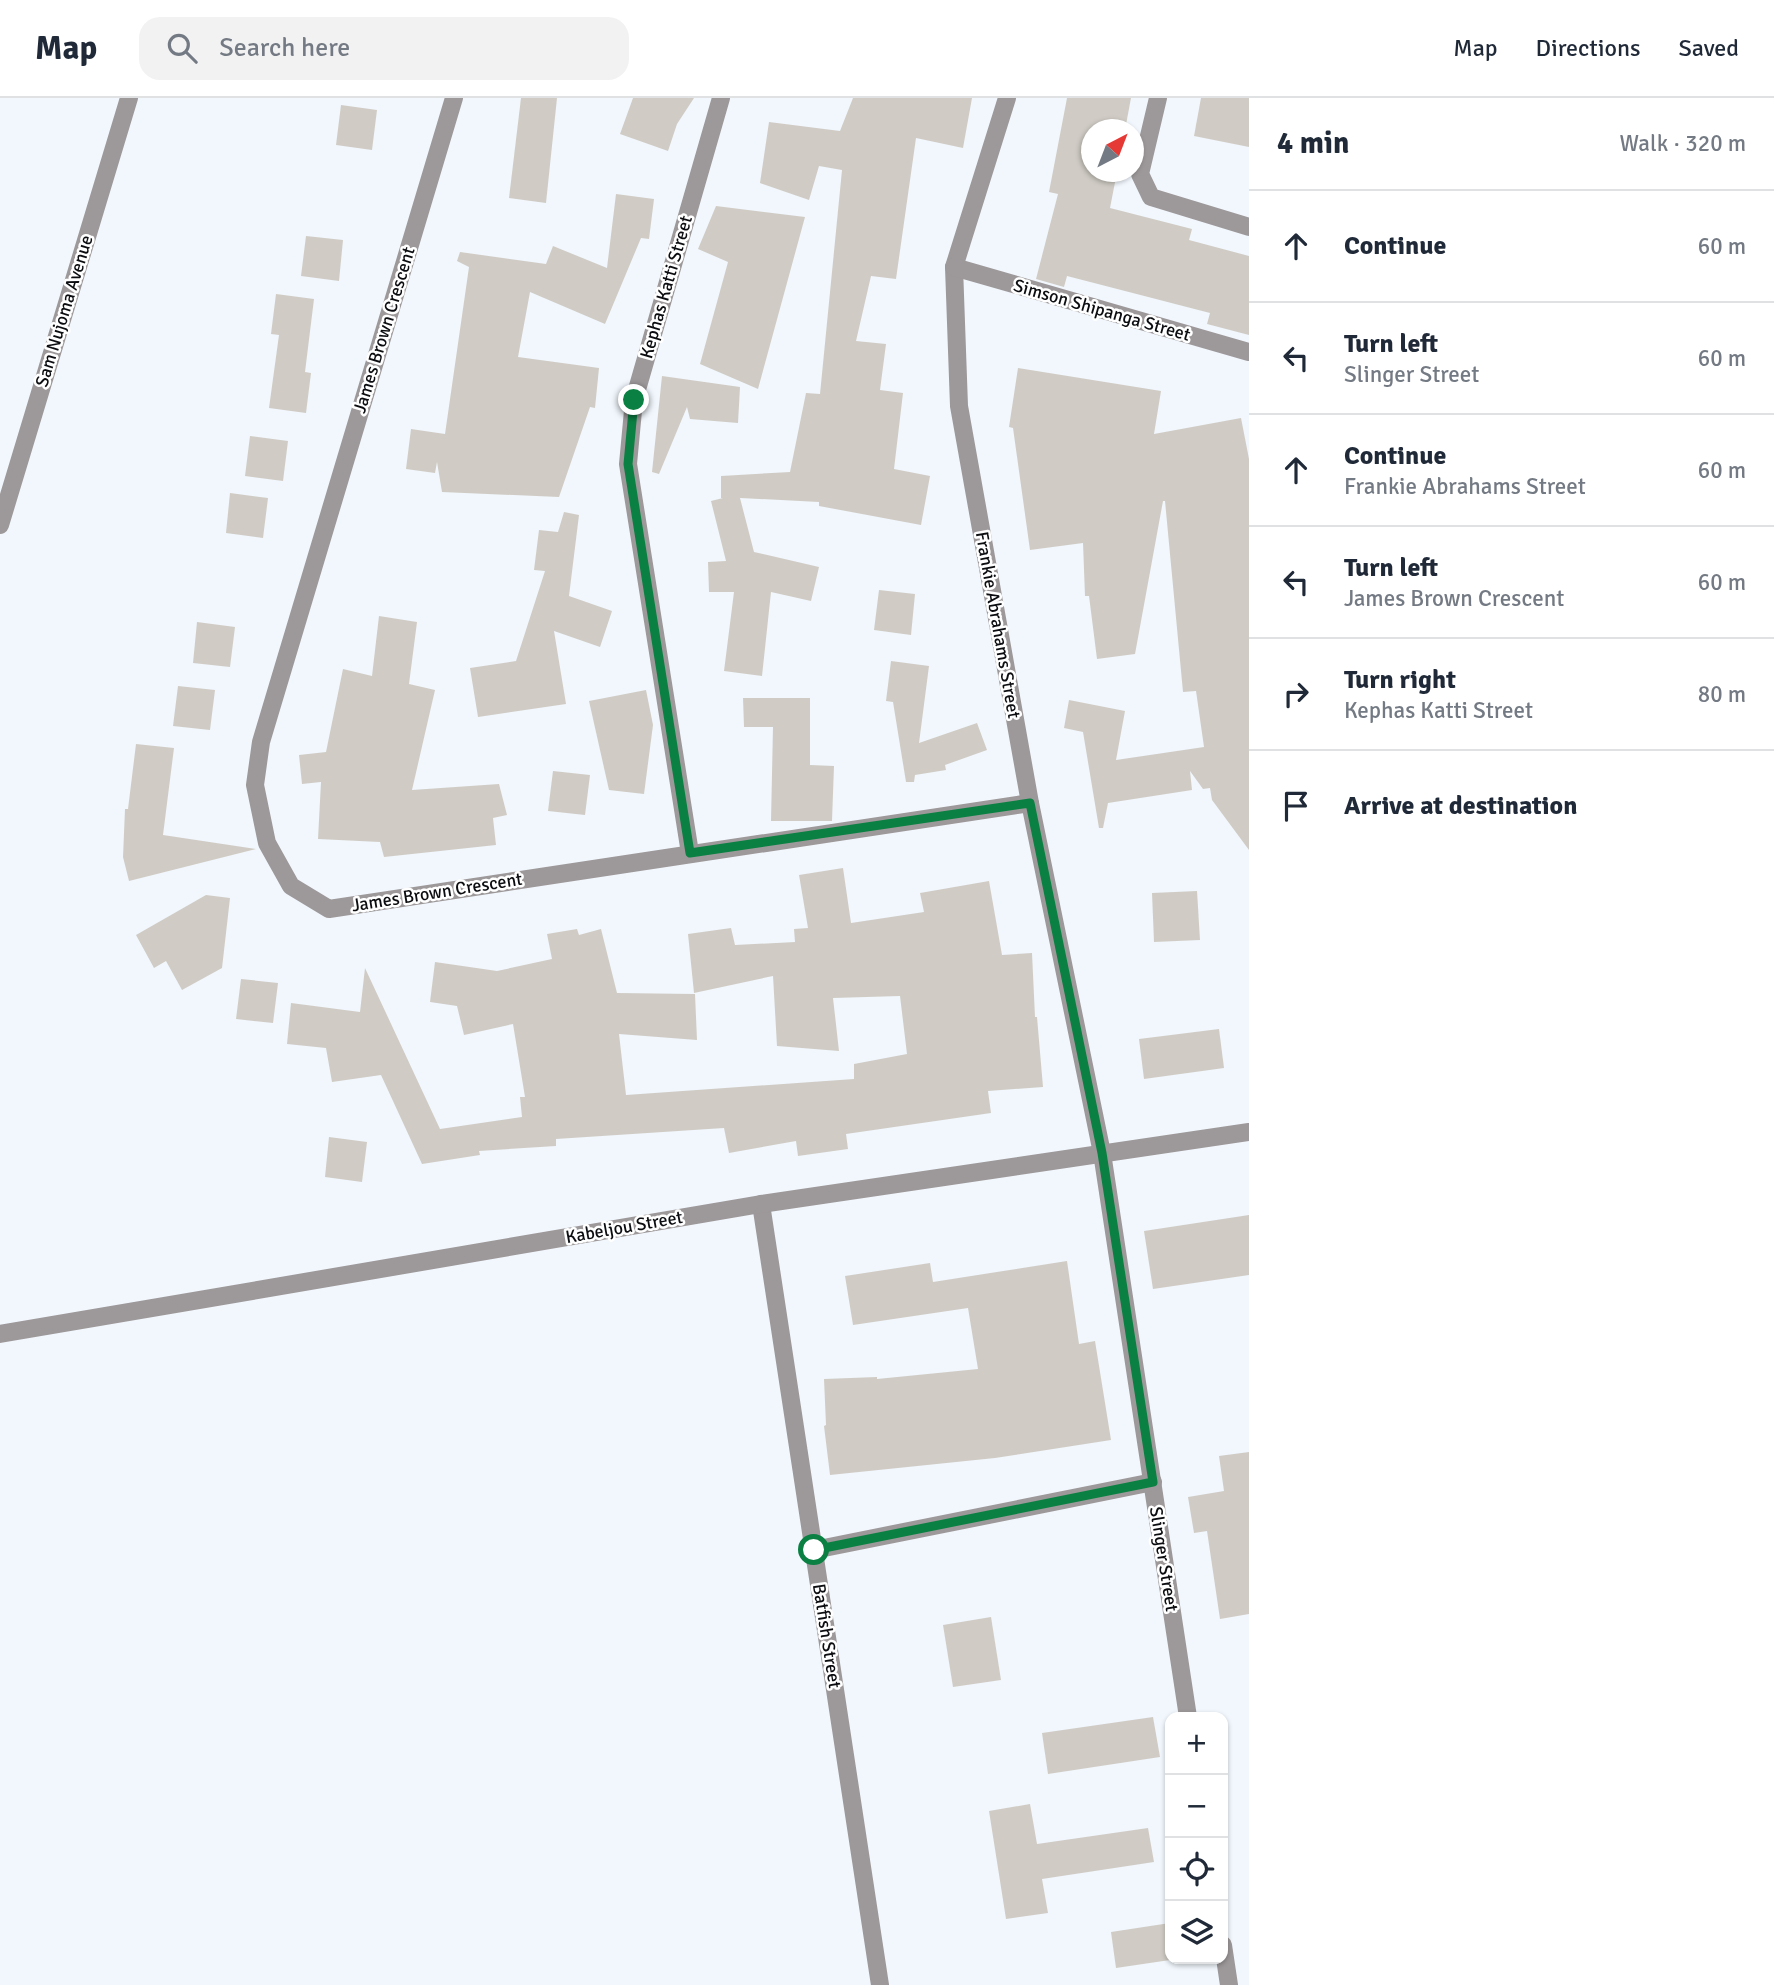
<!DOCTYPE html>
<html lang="en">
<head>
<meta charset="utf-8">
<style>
	:root { --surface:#fff; --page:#f2f2f3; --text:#1f2937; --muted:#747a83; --line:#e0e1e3 }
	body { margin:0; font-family:Signika,sans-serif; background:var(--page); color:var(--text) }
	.controls { position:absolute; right:21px; bottom:21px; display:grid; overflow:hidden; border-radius:14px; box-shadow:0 2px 5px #0004 }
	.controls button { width:63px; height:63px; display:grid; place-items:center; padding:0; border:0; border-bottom:2px solid var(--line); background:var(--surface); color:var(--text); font:35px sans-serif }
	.compass { position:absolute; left:1081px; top:21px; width:63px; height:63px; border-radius:50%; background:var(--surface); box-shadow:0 2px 5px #0004; rotate:42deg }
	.stop { position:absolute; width:21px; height:21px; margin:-16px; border:5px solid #0b8043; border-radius:50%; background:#fff }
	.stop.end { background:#0b8043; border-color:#fff; box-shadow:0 2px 7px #0008 }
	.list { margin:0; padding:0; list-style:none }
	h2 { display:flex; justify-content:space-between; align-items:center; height:91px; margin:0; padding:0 28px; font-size:30px }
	h2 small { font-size:23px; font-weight:400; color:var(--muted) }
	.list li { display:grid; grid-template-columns:46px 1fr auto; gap:21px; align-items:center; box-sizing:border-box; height:112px; padding:0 28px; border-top:2px solid var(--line) }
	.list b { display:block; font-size:26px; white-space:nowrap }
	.list p { margin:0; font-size:23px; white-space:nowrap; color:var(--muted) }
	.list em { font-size:23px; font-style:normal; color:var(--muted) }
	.icon { flex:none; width:38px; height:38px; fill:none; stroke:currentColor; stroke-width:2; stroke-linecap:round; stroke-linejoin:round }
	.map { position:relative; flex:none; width:1249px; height:1887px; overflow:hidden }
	header { display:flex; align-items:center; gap:42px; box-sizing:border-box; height:98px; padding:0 35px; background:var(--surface); border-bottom:2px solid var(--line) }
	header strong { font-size:33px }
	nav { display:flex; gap:38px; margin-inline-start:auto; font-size:24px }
	.search { width:490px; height:63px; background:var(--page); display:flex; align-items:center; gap:18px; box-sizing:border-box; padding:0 24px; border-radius:21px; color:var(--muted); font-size:26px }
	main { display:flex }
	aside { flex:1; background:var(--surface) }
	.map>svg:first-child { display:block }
</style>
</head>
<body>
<header>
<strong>Map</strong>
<div class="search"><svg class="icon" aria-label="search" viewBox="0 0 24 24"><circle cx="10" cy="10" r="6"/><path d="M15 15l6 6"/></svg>Search here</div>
<nav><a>Map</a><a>Directions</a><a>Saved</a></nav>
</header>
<main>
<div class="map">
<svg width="1249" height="1887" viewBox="0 0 1249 1887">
	<rect width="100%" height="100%" fill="#f1f7fd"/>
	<g fill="#d0ccc5">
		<path d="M521,0H557L546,105L509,100Z"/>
		<path d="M633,0H694L677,26L668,53L620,36Z"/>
		<path d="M853,0H972L963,50L916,40L896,181L871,178L856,243L886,246L880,292L903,295L894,371L930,378L921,427L819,408V404L740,400L754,454L819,469L811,503L771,494L762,578L724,573L734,494H709L708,464L726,463L711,403L723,400H721V378L790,374L806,295L820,296L842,72L819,68L809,102L760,85L769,24L840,33Z"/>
		<path d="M1067,0H1131L1125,32H1091V74H1117L1110,110L1192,131L1189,142L1249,158V237L1207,226L1210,215L1067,178L1064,189L1036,181L1058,96L1049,94Z"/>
		<path d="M1201,0H1249V49L1194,38Z"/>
		<path d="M341,7L377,12L372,52L336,47Z"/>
		<path d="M616,96L654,101L649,141L641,140L605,226L530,194L518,259L599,270L595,310L590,309L559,399L442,394L437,364L435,375L406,371L411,331L445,336L469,169L457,163L460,154L546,166L553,148L607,170Z"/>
		<path d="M716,108L805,119L758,291L700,266L728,164L698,151Z"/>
		<path d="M306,138L343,142L339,183L301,178Z"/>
		<path d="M276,196L314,201L305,274L311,275L306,315L269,310L279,237L271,236Z"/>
		<path d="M1018,270L1161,293L1154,336L1241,320L1249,361V752L1212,702L1210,690L1203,691L1190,673L1192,692L1108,705L1103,730H1099L1083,634L1064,630L1069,602L1125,613L1116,662L1204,649L1196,593L1183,594L1165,403H1163L1135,556L1097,561L1089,498H1085L1083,445L1030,452L1013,330L1009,329Z"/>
		<path d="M662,278L740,289L738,325L690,321L687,309L659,376L652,374Z"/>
		<path d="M250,338L288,343L283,383L245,378Z"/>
		<path d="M230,395L268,400L263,440L226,435Z"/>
		<path d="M564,414L579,417L569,498L612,513L600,549L554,533L566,606L478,619L470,570L516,563L545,473L534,472L539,432L558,434Z"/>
		<path d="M879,492L915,496L911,537L874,532Z"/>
		<path d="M379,518L417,524L409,586L435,592L412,692L499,686L507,717L493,720L496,747L384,759L380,744L318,741L321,684L302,686L299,657L326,654L343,571L372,578Z"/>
		<path d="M197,524L235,529L230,569L193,565Z"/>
		<path d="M891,563L929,568L919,645L977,625L987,652L945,667L946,672L915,677L914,684H906L893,604L886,603Z"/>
		<path d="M178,588L215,592L210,632L173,628Z"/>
		<path d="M646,592L653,627L644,696L609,692L589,603Z"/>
		<path d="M743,600H810V667L834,668L832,723H771L773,629H744Z"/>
		<path d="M136,646L174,650L163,737L256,751L129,783L123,759L125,711H128Z"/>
		<path d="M553,673L590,677L585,717L548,713Z"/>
		<path d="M843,770L851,825L924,814L920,795L989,783L1002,857L1032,855L1035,919H1037L1043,989L988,993L991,1015L846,1036L848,1051L798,1058L796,1043L729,1055L724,1030L556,1041V1048L479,1053L480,1057L422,1066L381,977L332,984L326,950L287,946L291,905L360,914L365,870L440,1031L522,1019L520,999H525L513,926L464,937L457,908L430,904L435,864L497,873L552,861L547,836L577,831L579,837L601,831L617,895L695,896L697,942L619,936L626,997L854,981V966L907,956L900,898L833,900L839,953L777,948L773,878L694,895L688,836L731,830L735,847L795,844L794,831L808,830L799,777Z"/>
		<path d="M1197,793L1200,842L1154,844L1152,795Z"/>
		<path d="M206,797L230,800L222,870L182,892L166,863L154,870L136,837Z"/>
		<path d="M241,881L278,885L273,925L236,921Z"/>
		<path d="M1219,931L1224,970L1144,981L1139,941Z"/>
		<path d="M329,1039L367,1044L362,1084L325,1079Z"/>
		<path d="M1249,1117V1177L1153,1191L1144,1133Z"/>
		<path d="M1067,1163L1079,1246L1095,1243L1111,1342L995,1360L830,1377L824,1328L826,1327L824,1281L877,1279V1281L978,1271L968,1210L853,1227L845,1178L930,1165L933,1184Z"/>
		<path d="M1249,1354V1516L1220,1521L1207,1433L1194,1435L1188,1399L1224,1393L1219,1358Z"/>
		<path d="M991,1519L1001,1582L953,1589L943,1527Z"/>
		<path d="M1153,1619L1160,1659L1048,1676L1042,1635Z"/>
		<path d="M1030,1706L1037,1746L1148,1730L1154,1764L1042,1781L1048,1815L1006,1821L989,1713Z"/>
		<path d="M1170,1825V1862L1116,1870L1111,1834Z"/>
	</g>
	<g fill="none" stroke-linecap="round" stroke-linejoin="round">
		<g stroke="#9d9899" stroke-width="18">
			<path d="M454,0L261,644L255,687L267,745L291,788L329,811L1030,705"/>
			<path d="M1007,0L954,169L959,308L1030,705L1102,1055L1188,1619"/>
			<path d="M1158,0L1140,76L1151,99L1249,129"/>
			<path d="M954,169L1249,254"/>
			<path d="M690,755L628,366L634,302L721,0"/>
			<path d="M761,1106L880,1887"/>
			<path d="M814,1452L1153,1384"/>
			<path d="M1223,1847L1229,1887"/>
		</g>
		<g stroke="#9d9899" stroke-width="18">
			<path d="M0,427L129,0"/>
			<path d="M0,1236L761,1106L1249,1034"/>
		</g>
	</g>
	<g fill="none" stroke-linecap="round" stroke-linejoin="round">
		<path stroke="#0b8043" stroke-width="9" d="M634,302L628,366L690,755L1030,705L1102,1055L1153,1384L814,1452"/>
	</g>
	<g text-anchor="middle" stroke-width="5" stroke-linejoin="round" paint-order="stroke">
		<g font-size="18" fill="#0c0d10" stroke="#fff">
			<text transform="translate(666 189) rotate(-74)" y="6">Kephas Katti Street</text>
			<text transform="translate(1102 212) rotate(16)" y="6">Simson Shipanga Street</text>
			<text transform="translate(64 213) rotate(-73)" y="6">Sam Nujoma Avenue</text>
			<text transform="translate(384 232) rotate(-73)" y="6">James Brown Crescent</text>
			<text transform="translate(998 527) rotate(80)" y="6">Frankie Abrahams Street</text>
			<text transform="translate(437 794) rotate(-9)" y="6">James Brown Crescent</text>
			<text transform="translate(624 1129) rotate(-10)" y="6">Kabeljou Street</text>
			<text transform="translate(1164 1461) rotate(81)" y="6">Slinger Street</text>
			<text transform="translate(827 1538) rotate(81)" y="6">Batfish Street</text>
		</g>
	</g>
</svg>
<div class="controls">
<button>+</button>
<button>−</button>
<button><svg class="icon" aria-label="locate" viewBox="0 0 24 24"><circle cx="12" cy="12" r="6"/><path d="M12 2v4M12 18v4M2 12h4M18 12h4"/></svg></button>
<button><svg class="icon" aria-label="layers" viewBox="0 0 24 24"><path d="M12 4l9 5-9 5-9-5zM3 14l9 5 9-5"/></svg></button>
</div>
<svg class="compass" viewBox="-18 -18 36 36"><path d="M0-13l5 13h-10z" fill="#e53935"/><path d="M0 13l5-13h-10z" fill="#747a83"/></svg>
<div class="stop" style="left:814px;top:1452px"></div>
<div class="stop end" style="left:634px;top:302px"></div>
</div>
<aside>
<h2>4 min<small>Walk · 320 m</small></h2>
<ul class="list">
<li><svg class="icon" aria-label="ahead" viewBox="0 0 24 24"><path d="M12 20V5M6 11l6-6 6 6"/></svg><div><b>Continue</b></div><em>60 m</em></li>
<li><svg class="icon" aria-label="left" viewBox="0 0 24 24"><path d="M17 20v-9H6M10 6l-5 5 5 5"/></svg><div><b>Turn left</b><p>Slinger Street</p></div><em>60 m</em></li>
<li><svg class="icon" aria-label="ahead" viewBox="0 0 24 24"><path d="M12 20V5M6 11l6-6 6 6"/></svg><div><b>Continue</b><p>Frankie Abrahams Street</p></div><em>60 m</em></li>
<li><svg class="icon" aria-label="left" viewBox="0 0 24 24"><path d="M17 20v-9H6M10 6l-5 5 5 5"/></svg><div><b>Turn left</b><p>James Brown Crescent</p></div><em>60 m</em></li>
<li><svg class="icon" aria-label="right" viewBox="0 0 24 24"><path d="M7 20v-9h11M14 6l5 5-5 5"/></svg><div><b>Turn right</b><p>Kephas Katti Street</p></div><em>80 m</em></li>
<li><svg class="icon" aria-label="arrive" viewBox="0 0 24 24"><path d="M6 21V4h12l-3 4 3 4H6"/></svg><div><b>Arrive at destination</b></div></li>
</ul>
</aside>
</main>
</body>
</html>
